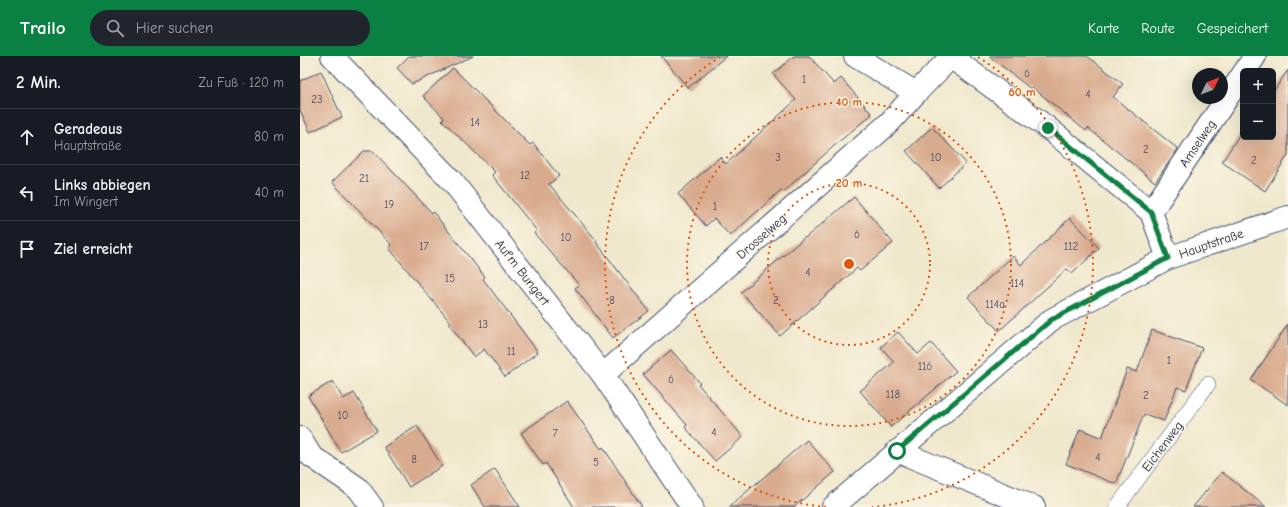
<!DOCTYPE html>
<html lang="de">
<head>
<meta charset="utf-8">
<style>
	:root { --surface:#171b24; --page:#20242c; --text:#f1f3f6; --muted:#9ea1a6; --line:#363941; --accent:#0b8043 }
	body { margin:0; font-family:"Comic Neue",sans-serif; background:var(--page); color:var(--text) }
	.controls { position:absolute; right:12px; top:12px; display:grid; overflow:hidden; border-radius:6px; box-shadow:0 4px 16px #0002 }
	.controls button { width:36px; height:36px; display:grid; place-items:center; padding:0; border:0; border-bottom:1px solid var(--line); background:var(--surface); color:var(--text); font:20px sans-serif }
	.compass { position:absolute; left:892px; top:12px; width:36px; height:36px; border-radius:50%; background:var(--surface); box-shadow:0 4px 16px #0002; rotate:47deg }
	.stop { position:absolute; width:12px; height:12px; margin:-9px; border:3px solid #0b8043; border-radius:50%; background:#fff }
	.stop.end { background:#0b8043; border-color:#fff; box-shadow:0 1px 4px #0008 }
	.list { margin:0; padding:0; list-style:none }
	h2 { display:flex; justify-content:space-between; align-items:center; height:52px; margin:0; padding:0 16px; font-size:17px }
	h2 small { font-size:13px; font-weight:400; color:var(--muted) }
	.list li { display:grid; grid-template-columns:26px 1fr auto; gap:12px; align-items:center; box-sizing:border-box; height:56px; padding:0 16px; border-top:1px solid var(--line) }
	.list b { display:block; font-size:15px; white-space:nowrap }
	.list p { margin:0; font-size:13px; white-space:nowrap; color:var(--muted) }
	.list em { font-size:13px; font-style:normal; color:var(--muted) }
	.icon { flex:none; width:22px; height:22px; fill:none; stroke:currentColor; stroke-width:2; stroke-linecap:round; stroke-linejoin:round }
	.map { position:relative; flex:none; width:988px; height:451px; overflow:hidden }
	header { display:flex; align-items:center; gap:24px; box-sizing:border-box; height:56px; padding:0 20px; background:var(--accent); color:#fff }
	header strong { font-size:19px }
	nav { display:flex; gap:22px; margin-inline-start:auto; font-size:14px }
	.search { width:280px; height:36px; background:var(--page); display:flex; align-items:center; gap:10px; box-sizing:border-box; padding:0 14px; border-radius:22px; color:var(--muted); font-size:15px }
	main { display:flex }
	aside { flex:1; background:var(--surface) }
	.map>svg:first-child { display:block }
</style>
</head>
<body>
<header>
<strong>Trailo</strong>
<div class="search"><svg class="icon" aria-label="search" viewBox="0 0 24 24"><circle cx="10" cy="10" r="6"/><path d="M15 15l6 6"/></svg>Hier suchen</div>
<nav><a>Karte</a><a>Route</a><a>Gespeichert</a></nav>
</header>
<main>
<aside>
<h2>2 Min.<small>Zu Fuß · 120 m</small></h2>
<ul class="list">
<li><svg class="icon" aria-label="ahead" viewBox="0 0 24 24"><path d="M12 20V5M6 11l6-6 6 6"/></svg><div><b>Geradeaus</b><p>Hauptstraße</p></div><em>80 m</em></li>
<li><svg class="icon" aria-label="left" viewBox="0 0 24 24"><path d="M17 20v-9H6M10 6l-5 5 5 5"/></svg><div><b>Links abbiegen</b><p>Im Wingert</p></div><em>40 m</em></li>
<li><svg class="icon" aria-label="arrive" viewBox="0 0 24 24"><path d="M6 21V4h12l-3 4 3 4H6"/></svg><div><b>Ziel erreicht</b></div></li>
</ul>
</aside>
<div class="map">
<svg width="988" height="451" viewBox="0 0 988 451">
	<rect width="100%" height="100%" fill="#fcf5e5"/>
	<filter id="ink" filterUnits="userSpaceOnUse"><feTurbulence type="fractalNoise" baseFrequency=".025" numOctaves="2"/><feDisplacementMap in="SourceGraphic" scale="8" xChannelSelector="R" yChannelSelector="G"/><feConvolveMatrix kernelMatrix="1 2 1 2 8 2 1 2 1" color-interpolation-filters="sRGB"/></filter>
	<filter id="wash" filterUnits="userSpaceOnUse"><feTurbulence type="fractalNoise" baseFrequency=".012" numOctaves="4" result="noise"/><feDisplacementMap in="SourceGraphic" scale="16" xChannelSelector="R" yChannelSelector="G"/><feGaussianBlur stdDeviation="0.9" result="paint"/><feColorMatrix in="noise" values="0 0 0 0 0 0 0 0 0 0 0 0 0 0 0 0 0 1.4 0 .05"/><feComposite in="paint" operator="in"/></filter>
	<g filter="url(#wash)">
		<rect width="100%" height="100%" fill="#f0e8cc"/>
		<g id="blocks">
			<g fill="#d9ab8e">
				<path d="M109,0H173L112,28L97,12Z"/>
				<path d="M361,0H426L388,32Z"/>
				<path d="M494,0H509L534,28L541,22L572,58L535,89L483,136L481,134L430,180L414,162L406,170L378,138L420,101L426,108L496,44L473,18Z"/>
				<path d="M689,0H787L823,28L813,41L878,93L855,126L788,72L786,75L732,31L731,33Z"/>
				<path d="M153,12L230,89L233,87L259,120L249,128L297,185L296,186L349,255L313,282L275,232L279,229L234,177L237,175L192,119L195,116L142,64L144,62L123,40Z"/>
				<path d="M988,14V99L965,135L922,106L943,73V81H973V36Z"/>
				<path d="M21,15L42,61L10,76L0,54V25Z"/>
				<path d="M632,71L666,107L639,132L606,95Z"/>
				<path d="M64,95H73L132,157L133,156L185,221L183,223L238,296L205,321L184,293L174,301L149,268L151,267L89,192L92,189L32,126Z"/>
				<path d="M554,141L593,187L560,215L557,212L480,280L441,236L505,181V182Z"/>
				<path d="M770,162L799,192L772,218L767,213L699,275L668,241L713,200L721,209Z"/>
				<path d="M988,268V349L951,324Z"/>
				<path d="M852,274L902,292L886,334L877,331L864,365L844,358L816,428L766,408L780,373L802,382L827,313L837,316Z"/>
				<path d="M598,276L618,298L631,287L656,315L591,371L560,335L594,306L581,291Z"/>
				<path d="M371,294L400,327L398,328L443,381L415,405L385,371L387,369L343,318Z"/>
				<path d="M33,325L43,343L54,337L77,375L41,396L8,340Z"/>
				<path d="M267,345L301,393L303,391L342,451H274L246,407L243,409L221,377Z"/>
				<path d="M117,370L142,410L109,431L84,391Z"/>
				<path d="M507,384L535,416L494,451H429Z"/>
				<path d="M195,413L220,451H185L171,429Z"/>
				<path d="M922,416L966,451H893Z"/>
			</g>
		</g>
	</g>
	<g filter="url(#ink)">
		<use href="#blocks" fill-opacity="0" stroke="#3b4b6e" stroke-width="1"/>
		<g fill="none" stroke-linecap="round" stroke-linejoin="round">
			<defs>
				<path id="lane" d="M817,451L908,328"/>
				<g id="street">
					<path d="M32,0L152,125L303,319L392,451"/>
					<path d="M555,0L616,37L651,1L748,72L851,156L868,202"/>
					<path d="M945,15L955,0"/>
					<path d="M851,156L943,18"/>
					<path d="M303,319L589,67L616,37"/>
					<path d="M0,382L11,400L58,432L72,451"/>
					<path d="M597,395L734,451"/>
					<path d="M533,451L751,264L868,202L988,161"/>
				</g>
			</defs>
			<use href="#lane" stroke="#3b4b6e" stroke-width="16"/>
			<use href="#street" stroke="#3b4b6e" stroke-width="24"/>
			<use href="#lane" stroke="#fff" stroke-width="15"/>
			<use href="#street" stroke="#fff" stroke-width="22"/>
		</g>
	</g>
	<g fill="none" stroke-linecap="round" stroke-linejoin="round" filter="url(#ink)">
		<path stroke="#0b8043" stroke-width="5" d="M597,395L751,264L868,202L851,156L748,72"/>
	</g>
	<g fill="none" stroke="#de5710" stroke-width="2" stroke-dasharray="2 4">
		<circle cx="549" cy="208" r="81"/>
		<circle cx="549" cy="208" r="162"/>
		<path d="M526 451A244 244 0 0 1 420 1M678 1A244 244 0 0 1 572 451"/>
	</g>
	<g text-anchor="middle" stroke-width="3" stroke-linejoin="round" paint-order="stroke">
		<g font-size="11" fill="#4a4e6a">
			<text x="727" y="21">6</text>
			<text x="504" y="27">1</text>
			<text x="788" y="42">4</text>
			<text x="17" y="47">23</text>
			<text x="175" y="70">14</text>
			<text x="846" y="97">2</text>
			<text x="478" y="105">3</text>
			<text x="636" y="105">10</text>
			<text x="954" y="108">2</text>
			<text x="225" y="123">12</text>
			<text x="64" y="126">21</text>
			<text x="89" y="152">19</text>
			<text x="415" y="154">1</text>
			<text x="557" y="182">6</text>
			<text x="266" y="185">10</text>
			<text x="124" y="194">17</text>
			<text x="771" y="194">112</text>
			<text x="508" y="220">4</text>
			<text x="150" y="226">15</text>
			<text x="717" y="231">114</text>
			<text x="312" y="248">8</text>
			<text x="476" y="248">2</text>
			<text x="695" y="252">114a</text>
			<text x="183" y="272">13</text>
			<text x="211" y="299">11</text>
			<text x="869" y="308">1</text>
			<text x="625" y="314">116</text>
			<text x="371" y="327">6</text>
			<text x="593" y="342">118</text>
			<text x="846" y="343">2</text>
			<text x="43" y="363">10</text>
			<text x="414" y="380">4</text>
			<text x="255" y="381">7</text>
			<text x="798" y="405">4</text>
			<text x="114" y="407">8</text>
			<text x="296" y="410">5</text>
		</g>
		<g font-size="13" fill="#1b2f5e" stroke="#fcf5e5">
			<text transform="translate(897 87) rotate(-56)" y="5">Amselweg</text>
			<text transform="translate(461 180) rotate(-41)" y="5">Drosselweg</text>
			<text transform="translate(911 187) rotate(-19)" y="5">Hauptstraße</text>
			<text transform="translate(223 216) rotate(52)" y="5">Auf'm Bungert</text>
			<text transform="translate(862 390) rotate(-53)" y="5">Eichenweg</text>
		</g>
	</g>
	<circle cx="549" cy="208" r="6" fill="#de5710" stroke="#fcf5e5" stroke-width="2"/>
	<g font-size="12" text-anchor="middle" font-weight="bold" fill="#de5710" stroke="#fcf5e5" stroke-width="3" stroke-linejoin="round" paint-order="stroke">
		<text x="722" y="40">60 m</text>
		<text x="549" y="50">40 m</text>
		<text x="549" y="131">20 m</text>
	</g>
</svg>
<div class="controls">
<button>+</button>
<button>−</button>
</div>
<svg class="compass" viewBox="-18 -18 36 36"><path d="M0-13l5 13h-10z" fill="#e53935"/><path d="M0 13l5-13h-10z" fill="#9ea1a6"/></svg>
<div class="stop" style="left:597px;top:395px"></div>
<div class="stop end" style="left:748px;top:72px"></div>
</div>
</main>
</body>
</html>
